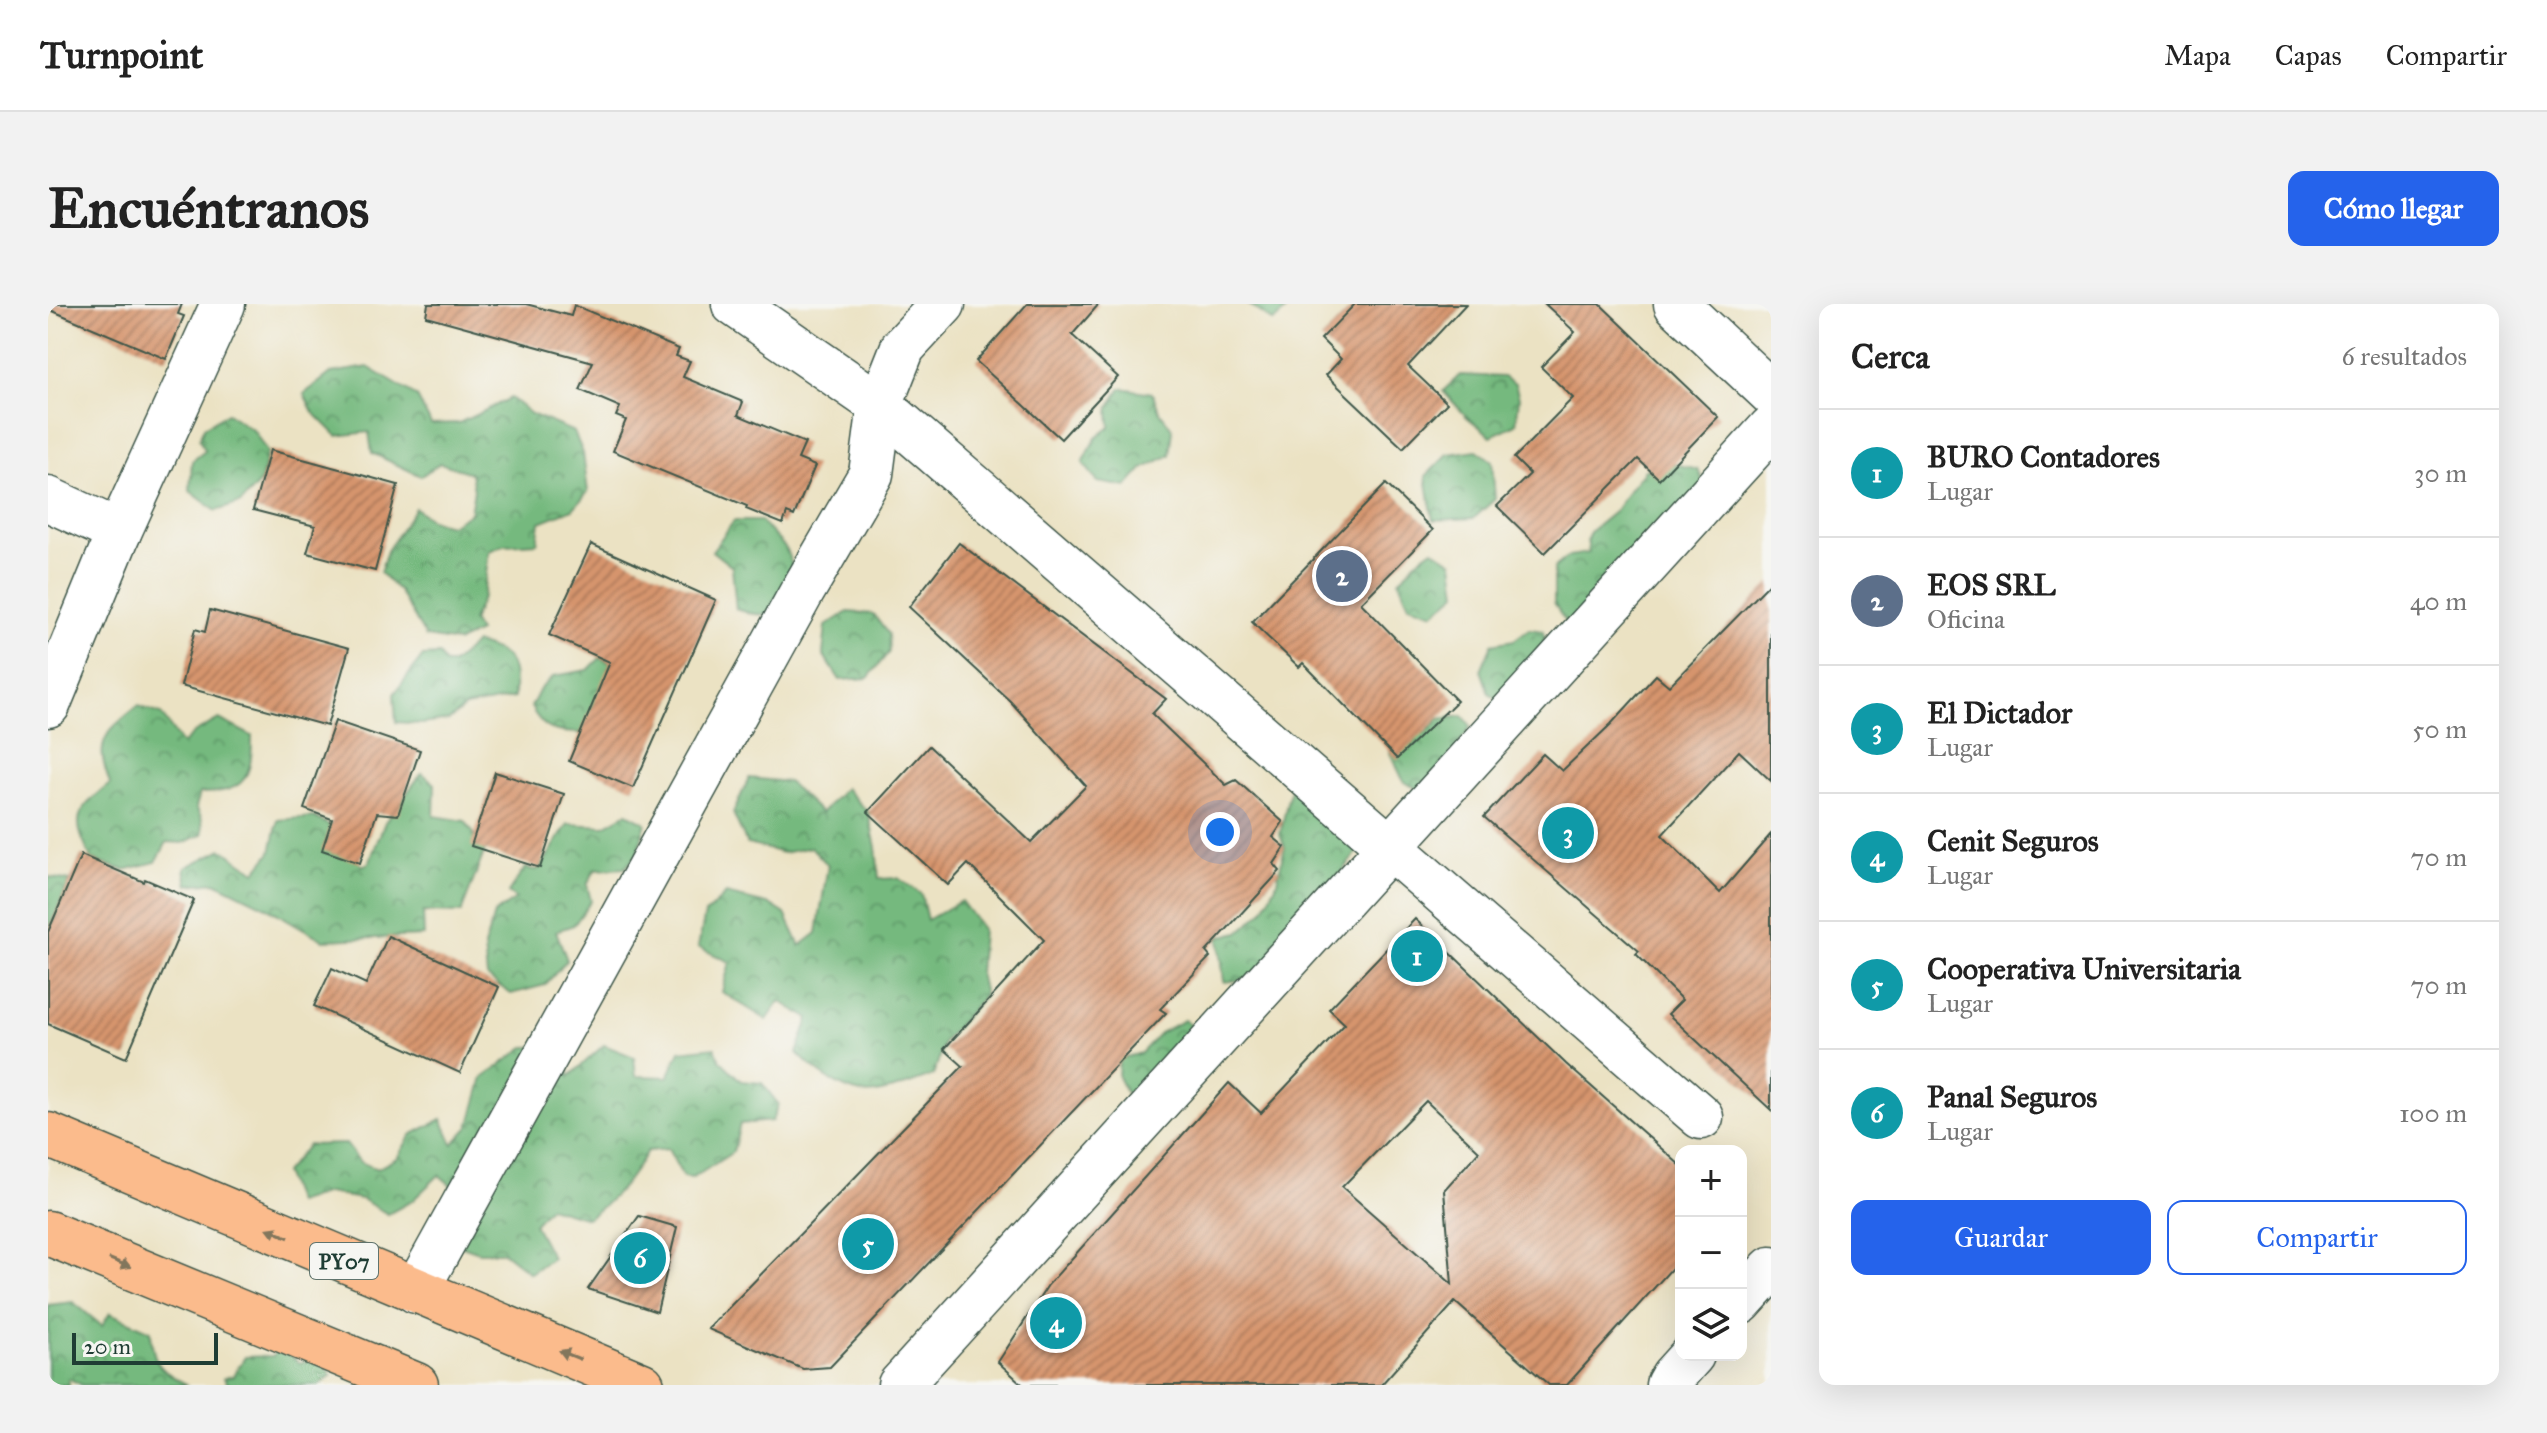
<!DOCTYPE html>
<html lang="es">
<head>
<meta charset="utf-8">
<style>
	:root { --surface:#fff; --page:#f2f2f2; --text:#222; --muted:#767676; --line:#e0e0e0; --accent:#2563eb }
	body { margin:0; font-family:"IM FELL Great Primer",serif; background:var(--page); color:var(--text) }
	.controls { position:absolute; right:24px; bottom:24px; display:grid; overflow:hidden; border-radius:16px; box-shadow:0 8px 32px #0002 }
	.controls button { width:72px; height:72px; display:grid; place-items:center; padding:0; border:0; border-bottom:2px solid var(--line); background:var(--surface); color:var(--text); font:40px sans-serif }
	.scale { position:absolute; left:24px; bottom:20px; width:146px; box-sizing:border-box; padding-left:8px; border:4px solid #1f3d34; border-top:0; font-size:22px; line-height:28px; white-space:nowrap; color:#1f3d34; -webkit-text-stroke:6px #f6f6f2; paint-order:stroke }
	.you { position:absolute; left:1172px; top:528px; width:28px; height:28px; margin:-20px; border:6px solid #fff; border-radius:50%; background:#1a73e8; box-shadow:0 0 0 12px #1a73e833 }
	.badge { display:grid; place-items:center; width:52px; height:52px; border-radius:50%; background:var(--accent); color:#fff; font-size:26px; font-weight:700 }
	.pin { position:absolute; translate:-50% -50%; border:4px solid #fff; box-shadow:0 2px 8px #0006 }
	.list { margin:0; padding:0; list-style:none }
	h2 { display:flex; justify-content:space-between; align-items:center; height:104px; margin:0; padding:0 32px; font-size:34px }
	h2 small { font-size:26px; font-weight:400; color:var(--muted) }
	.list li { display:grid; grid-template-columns:52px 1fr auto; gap:24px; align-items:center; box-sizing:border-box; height:128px; padding:0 32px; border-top:2px solid var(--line) }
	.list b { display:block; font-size:30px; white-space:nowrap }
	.list p { margin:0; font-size:26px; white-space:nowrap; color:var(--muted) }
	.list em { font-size:26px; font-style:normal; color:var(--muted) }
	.actions { display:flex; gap:16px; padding:24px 32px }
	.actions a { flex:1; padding:18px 0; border:2px solid var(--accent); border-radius:16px; text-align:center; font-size:28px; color:var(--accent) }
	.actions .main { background:var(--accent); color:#fff }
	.icon { flex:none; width:44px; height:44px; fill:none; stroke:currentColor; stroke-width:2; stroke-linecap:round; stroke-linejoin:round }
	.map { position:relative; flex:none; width:1723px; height:1081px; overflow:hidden; border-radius:16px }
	header { display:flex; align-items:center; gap:48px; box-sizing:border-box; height:112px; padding:0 40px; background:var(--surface); border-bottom:2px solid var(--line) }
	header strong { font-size:38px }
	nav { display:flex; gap:44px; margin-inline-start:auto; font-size:28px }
	.intro { display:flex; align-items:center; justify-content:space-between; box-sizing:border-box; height:192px; padding:0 48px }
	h1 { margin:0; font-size:56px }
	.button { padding:20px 36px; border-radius:16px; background:var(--accent); color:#fff; font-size:28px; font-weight:700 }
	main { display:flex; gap:48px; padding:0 48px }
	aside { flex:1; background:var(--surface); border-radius:16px; box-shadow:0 8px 32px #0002 }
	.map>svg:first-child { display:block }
</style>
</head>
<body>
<header>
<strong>Turnpoint</strong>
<nav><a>Mapa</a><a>Capas</a><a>Compartir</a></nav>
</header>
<div class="intro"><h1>Encuéntranos</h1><a class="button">Cómo llegar</a></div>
<main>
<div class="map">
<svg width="1723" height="1081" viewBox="0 0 1723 1081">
	<defs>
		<pattern id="forest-crowns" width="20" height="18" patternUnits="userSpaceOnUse" patternTransform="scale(2)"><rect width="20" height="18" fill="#74b97e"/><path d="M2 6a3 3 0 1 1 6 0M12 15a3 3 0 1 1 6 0" fill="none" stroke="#5f9868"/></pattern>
		<pattern id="building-hatch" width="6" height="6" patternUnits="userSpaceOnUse" patternTransform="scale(2)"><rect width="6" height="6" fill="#d6946d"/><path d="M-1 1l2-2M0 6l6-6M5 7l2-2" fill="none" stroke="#ad7a5a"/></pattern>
	</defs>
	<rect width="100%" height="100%" fill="#f6f6f2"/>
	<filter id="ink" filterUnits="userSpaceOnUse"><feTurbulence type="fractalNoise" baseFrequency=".0125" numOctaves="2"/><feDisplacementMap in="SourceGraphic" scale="16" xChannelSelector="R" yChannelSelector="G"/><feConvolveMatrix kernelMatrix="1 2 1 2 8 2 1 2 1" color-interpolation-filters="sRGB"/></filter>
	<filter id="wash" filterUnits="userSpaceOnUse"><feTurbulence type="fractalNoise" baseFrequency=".006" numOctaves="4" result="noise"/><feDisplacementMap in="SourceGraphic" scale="32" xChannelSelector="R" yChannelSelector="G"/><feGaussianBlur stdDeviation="1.8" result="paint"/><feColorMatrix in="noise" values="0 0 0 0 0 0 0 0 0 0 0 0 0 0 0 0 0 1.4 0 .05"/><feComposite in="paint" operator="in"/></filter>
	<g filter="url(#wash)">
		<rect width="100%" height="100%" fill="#ebe2c3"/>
		<g fill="url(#forest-crowns)" stroke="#4a7b59" stroke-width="2">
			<path d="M1200,0H1245L1225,18Z"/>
			<path d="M320,63L369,93L383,120L411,119L463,94L483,110L526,128L535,149L540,188L525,205L492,218L489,239L456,241L441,247L435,292L424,317L431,328L410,338L378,333L351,287L332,269L339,247L367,204L383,216L402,221L422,209L426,186L423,169L392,159L373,172L324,149L321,128L289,132L265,108L256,90L283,69Z"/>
			<path d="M1412,71L1455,73L1467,80L1471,94L1468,120L1443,132L1419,113L1395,87Z"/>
			<path d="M1073,84L1104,89L1112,108L1125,126L1122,151L1095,165L1079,183L1050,178L1035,159L1048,134L1062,123L1061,104Z"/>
			<path d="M179,109L206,127L219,148L213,177L193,199L168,207L142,187L144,157L157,147L151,135L156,123Z"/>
			<path d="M1429,146L1444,157L1447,195L1426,214L1385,216L1378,172L1400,150Z"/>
			<path d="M1624,159L1650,166L1657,181L1519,322L1506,298V264L1521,252L1541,249L1539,235L1543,227L1566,208L1578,190L1597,166Z"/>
			<path d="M686,217H712L737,243L754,288C733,311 718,316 688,305L684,263L664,247Z"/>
			<path d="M1385,245L1405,258L1409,289L1386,309L1361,301L1351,277L1367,258Z"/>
			<path d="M800,308L825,310L840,330L841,348L820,374L792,376L775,350L778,322Z"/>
			<path d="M1481,325L1496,327L1498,355L1459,403L1441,389L1433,366L1444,340L1466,336Z"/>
			<path d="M427,339C464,350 467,356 466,394L417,403L401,416L373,420L348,418L346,390L375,352L391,351L397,360H405Z"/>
			<path d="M552,354L578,366L533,429C507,428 496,428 483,403L492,385L506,372L540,366Z"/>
			<path d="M90,402L113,410L134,440L146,429L171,415L204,432C204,473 198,489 152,489L148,503L154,515L155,530L135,539L119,538L108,558L76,566L44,556C23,514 26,509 62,480C46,436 56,430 90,402Z"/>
			<path d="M1415,412L1423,422L1378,489L1356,478L1342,449L1350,429H1378L1391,415Z"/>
			<path d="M1275,460L1311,546L1210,674L1176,678L1171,633L1191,628L1215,607L1228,581L1237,543L1232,531L1240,494L1248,474Z"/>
			<path d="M374,469L387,480L386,512L417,517L437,546L413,609L375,608L376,632L275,636L216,602L167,578L140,581L137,564L174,545L207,568L223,548L230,516L266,513L296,529L314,562L321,559L337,518Z"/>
			<path d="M701,474L740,478L773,509L797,484L820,508L828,543L831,575L850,574L873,590L879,616L913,597L934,625L931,669L936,691L896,737L886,771C869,777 830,793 813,789C789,784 765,765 749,749L761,715L732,697L719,716L674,688L682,658L650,643L657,610L678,590L723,601L737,610L752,642L769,629L780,561L763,543L735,549L699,540L685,509Z"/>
			<path d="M579,509L598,519L589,551L577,564L547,566L539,581L543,597L526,621L508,627L519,656L497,681L463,690L439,673L436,643L446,610L468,595L460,589L477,564L488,566L492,564L520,520L556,522Z"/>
			<path d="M1,573L22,577L0,628V574Z"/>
			<path d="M1136,716L1154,728L1095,788L1078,789L1070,773L1071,755L1093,749L1112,729Z"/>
			<path d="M556,741L586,753L588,772L620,773L632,747L667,743L672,756L693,777L714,779L730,800L724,817L692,820L685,848L645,874L635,873L620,845L599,847C582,876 567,895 539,914L501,903L486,920L504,954L482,969L455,948H431L395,935L403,881L391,871L364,897L340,910L313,895L279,889L248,899L236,869L260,841L298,840L312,858L329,865L349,854L363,831L394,815L405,840L421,823L435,774L477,743L518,742L521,773Z"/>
			<path d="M25,998L54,1022L62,1009L103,1027C104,1060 112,1067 140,1081H34L20,1074V1081H0V1001Z"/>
			<path d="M231,1041L251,1059L270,1054L284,1071L270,1081H180L176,1074L185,1072L197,1053L225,1052Z"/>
		</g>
		<g id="blocks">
			<g fill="url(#building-hatch)" fill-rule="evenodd">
				<path d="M0,0H134L130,10L136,12L118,55L0,5Z"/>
				<path d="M380,0H478L523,12L526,1L631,45L628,52L642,57L635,73L695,98L690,111L757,139L750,155L767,162L746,212L739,209L735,220L698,205L699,202L565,147L578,116L568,112L572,103L532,86L545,58L378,12Z"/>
				<path d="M979,0H1051L1024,31L1070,73L1013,135L928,57Z"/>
				<path d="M1307,0H1418L1360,62L1399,99L1355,144L1278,71L1293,55L1273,35Z"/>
				<path d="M1497,0H1552L1670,113L1611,175L1590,155L1497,249L1449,202L1482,170L1466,154L1525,94L1493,63L1527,28Z"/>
				<path d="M222,146L350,181L327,267L259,249L267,222L205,206Z"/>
				<path d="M1338,180L1385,226L1313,299L1409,397L1349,455L1255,359L1251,363L1204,318Z"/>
				<path d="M911,239L1118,395L1104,410L1178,481L1188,476L1235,518L1225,533L1237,543L1226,560L1232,567L1158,648L1162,653L1112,705L1118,709L782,1063L755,1065L660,1025L915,762L896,745L996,636L920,560L900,581L820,508L881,442L983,538L1038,482L963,398L861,303Z"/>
				<path d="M543,240L668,296L585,484L521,457L562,358L501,331Z"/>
				<path d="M1723,278V477L1691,447L1614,531L1672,589L1723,530V806L1620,710L1634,696L1588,650L1591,647L1436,513L1495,450L1514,467L1563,420L1608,371L1621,382Z"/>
				<path d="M162,306L301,344L279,422L133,382L147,325L157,328Z"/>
				<path d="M287,417L372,446L350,511L329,509L312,559L274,546L284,515L256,505Z"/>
				<path d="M447,468L516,490L492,564L423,542Z"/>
				<path d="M33,551L96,578L97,575L146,596L78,754L0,720V628Z"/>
				<path d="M1367,615L1518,760L1633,862V954L1519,1081H1501L1407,998L1333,1081H975L950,1058L1000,981L1181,779L1213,809L1297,720L1281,705ZM1378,797L1431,847L1396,886L1404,980L1294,883Z"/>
				<path d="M340,632L451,683L412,769L266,702L284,664L318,680Z"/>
				<path d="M591,912L629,923L609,1008L540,985Z"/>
			</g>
		</g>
	</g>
	<g filter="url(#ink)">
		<use href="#blocks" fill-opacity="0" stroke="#3e5649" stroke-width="2"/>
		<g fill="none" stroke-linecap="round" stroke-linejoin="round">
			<defs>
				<g id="minor">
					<path d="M686,0L832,101L1653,813"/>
					<path d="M1628,0L1723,89"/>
					<path d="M0,195L71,228"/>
					<path d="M0,401L71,228L175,0"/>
					<path d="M368,987L754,288L823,170L832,101L855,43L895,0"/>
					<path d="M1693,998L1723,965"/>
					<path d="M852,1081L1723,124"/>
					<path d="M1620,1081L1625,1072L1644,1051"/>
				</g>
				<g id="major">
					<path d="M0,831L594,1081"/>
					<path d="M0,929L368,1081"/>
				</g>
			</defs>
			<use href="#minor" stroke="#3e5649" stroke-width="47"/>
			<use href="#major" stroke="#3e5649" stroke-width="47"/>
			<use href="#minor" stroke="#fff" stroke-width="44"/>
			<use href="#major" stroke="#fbbb8c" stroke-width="44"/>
		</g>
		<defs><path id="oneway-solid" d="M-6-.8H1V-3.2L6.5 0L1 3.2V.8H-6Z" transform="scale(2)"/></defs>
		<g fill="#82765c">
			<use href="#oneway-solid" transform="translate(230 929) rotate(-157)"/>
			<use href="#oneway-solid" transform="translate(72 959) rotate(22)"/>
			<use href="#oneway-solid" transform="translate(522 1051) rotate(-158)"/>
		</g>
	</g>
	<g text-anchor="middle" stroke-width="7" stroke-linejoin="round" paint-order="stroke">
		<rect fill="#f6f6f2" stroke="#60746d" stroke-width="2" x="262" y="939" width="68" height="36" rx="6"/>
		<g font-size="22" font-weight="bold" fill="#1f3d34">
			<text x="296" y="965">PY07</text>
		</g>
	</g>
</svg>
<div class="controls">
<button>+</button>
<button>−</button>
<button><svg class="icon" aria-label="layers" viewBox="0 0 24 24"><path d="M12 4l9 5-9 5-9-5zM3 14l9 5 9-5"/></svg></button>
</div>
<div class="scale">20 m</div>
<div class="you"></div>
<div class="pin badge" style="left:1369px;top:652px;background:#0f9aa8">1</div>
<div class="pin badge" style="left:1294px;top:272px;background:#5c6f8a">2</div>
<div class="pin badge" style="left:1520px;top:529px;background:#0f9aa8">3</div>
<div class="pin badge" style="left:1008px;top:1019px;background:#0f9aa8">4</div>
<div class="pin badge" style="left:820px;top:940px;background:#0f9aa8">5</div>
<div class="pin badge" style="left:592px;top:954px;background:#0f9aa8">6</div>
</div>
<aside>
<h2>Cerca<small>6 resultados</small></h2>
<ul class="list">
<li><span class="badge" style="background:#0f9aa8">1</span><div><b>BURO Contadores</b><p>Lugar</p></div><em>30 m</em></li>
<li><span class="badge" style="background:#5c6f8a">2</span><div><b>EOS SRL</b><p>Oficina</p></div><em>40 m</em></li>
<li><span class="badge" style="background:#0f9aa8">3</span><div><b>El Dictador</b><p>Lugar</p></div><em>50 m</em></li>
<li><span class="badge" style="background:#0f9aa8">4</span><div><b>Cenit Seguros</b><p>Lugar</p></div><em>70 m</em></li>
<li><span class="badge" style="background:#0f9aa8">5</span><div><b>Cooperativa Universitaria</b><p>Lugar</p></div><em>70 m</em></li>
<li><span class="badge" style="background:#0f9aa8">6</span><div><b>Panal Seguros</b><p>Lugar</p></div><em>100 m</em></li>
</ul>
<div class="actions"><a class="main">Guardar</a><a>Compartir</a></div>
</aside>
</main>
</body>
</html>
